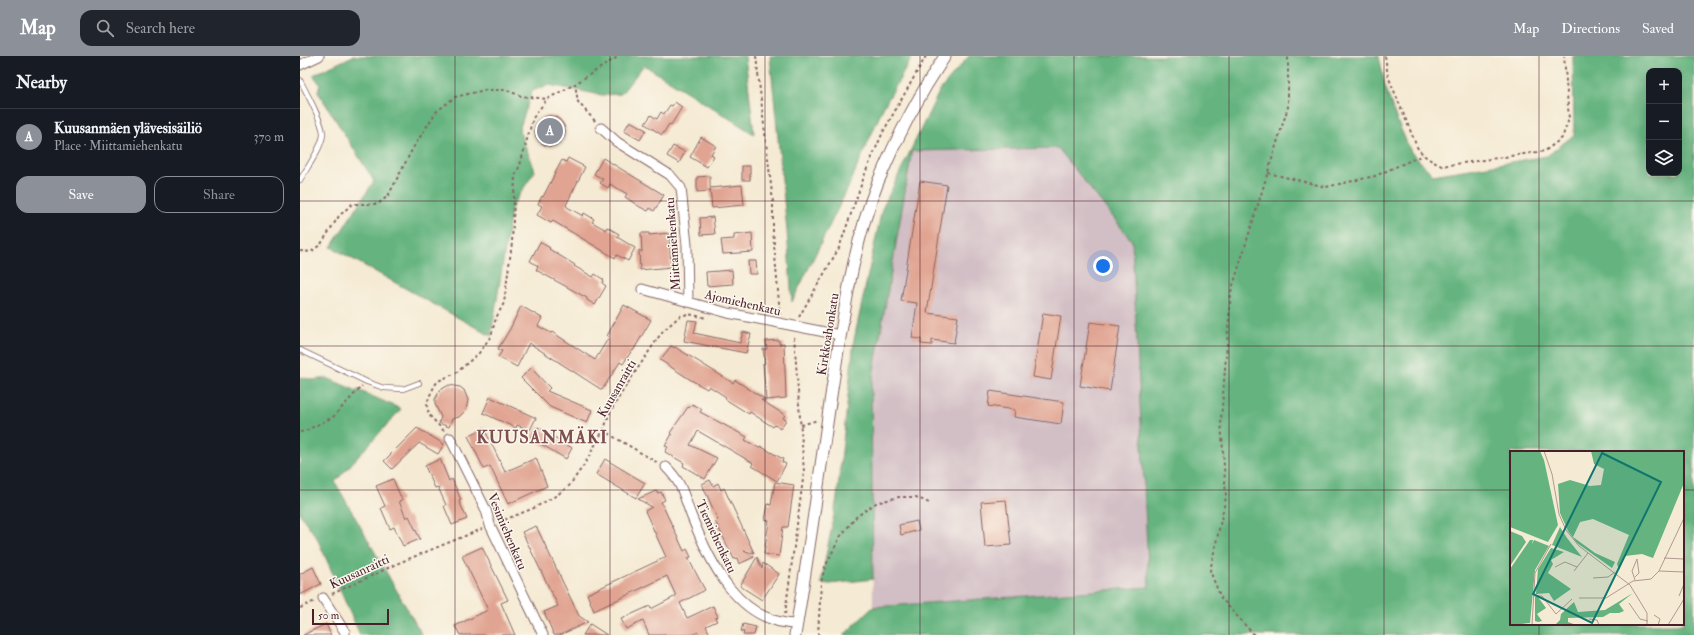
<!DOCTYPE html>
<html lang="en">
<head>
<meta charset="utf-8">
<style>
	:root { --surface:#171b24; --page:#20242c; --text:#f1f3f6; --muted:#9ea1a6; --line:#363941; --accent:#8c9099 }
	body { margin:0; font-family:"IM FELL Double Pica",serif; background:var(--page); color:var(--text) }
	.controls { position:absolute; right:12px; top:12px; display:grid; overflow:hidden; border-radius:8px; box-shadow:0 4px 16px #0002 }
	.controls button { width:36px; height:36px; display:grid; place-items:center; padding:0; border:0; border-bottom:1px solid var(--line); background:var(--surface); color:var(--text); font:20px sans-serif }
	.scale { position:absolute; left:12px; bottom:10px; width:77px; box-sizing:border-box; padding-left:4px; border:2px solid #4a1f2b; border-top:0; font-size:11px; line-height:14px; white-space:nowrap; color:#4a1f2b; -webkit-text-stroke:3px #fbf7ec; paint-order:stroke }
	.you { position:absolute; left:803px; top:210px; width:14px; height:14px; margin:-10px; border:3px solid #fff; border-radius:50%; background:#1a73e8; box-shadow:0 0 0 6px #1a73e833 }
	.badge { display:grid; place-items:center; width:26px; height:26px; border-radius:50%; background:var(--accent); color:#fff; font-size:13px; font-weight:700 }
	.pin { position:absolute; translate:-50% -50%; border:2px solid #fff; box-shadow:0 1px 4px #0006 }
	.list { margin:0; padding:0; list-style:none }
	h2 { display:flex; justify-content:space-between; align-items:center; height:52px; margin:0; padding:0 16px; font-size:17px }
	h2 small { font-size:13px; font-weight:400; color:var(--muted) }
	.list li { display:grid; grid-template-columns:26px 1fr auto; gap:12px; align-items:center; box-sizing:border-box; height:56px; padding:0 16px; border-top:1px solid var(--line) }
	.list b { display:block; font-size:15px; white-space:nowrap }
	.list p { margin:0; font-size:13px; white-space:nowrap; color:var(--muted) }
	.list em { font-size:13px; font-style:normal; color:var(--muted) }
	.actions { display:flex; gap:8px; padding:12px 16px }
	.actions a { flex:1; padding:9px 0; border:1px solid var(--accent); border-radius:12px; text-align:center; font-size:14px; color:var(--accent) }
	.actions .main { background:var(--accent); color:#fff }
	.icon { flex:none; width:22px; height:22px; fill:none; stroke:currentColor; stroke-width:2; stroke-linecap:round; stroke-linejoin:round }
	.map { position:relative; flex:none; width:1394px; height:579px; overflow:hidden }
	header { display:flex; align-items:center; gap:24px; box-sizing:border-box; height:56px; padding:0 20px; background:var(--accent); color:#fff }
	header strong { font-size:19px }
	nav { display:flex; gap:22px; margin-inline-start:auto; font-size:14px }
	.search { width:280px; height:36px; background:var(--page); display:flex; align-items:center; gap:10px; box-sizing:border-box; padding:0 14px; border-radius:12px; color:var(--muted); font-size:15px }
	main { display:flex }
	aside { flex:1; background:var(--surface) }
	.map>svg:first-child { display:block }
</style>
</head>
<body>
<header>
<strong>Map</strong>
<div class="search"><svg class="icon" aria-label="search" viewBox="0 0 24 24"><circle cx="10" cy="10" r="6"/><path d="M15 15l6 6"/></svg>Search here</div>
<nav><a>Map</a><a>Directions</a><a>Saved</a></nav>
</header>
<main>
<aside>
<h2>Nearby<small></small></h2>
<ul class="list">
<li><span class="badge">A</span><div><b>Kuusanmäen ylävesisäiliö</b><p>Place · Miittamiehenkatu</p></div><em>370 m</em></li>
</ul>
<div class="actions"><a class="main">Save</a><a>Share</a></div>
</aside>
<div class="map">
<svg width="1394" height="579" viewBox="0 0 1394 579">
	<rect width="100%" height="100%" fill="#fbf7ec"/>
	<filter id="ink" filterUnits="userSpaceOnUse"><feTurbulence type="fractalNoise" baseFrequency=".025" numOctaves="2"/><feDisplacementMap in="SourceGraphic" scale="8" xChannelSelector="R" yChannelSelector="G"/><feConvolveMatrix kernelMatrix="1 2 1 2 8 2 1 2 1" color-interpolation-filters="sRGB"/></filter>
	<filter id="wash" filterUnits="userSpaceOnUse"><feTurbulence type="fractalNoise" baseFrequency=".012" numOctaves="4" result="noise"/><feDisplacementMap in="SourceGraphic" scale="16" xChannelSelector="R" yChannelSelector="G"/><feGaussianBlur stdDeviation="0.9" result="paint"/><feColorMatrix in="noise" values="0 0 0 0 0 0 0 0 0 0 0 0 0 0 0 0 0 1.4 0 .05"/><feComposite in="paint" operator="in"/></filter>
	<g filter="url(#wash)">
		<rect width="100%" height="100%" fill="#f5ead3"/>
		<path fill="#d2bec5" d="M758,92L832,184L849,531L573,551L571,332L612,94Z"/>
		<g fill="#65b47f" stroke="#586a55" fill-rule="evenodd">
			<path d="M53,0H445L454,78L344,9L321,38L302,39L249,29L232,35L219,74L235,115L212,150L191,280L31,191L74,125L18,36L20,28L13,19Z"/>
			<path d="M470,0H613L583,52L547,134L492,246L487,175Z"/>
			<path d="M669,0H1079L1085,30L1096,62L1111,96L1133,119L1247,100L1274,79L1273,0H1394V579H544L573,551L849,531L832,185L758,92L612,95L571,332L573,523L530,528L521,527L537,442L554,284L582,153L640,34ZM1349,15H1379V117H1349ZM1211,396H1383V568H1211Z"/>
			<path d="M0,321L13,324L27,322L57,335L58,334L101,353L35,426L122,579H60L17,482L0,458Z"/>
		</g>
		<g id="blocks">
			<g fill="#e1a492">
				<path d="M375,46L382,51L371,69L369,68L362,79L345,68L351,59L357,63L361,56L364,58L370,49L372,50Z"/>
				<circle cx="250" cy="75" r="15"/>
				<path d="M330,65L346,74L340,84L324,75Z"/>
				<path d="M401,81L416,90L411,98L414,100L407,111L390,101Z"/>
				<path d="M373,90L385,96L379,107L367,100Z"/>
				<path d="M268,102L285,111L266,149L267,151L283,160L284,157L294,163L292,166L306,174L307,171L319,178L317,181L335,192L328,205L317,199L315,202L253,165L251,167L237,159L242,150L238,148L242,140L243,141L262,104L266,106Z"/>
				<path d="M303,102L364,139L354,155L350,152L348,155L340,151L325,141L327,138L310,128L308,132L300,127L303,123L294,118Z"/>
				<rect x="442" y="110" width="8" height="14"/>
				<path d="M410,120V132L442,129L444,149L412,152L410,133V135L397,136V121Z"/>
				<path d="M620,125L647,129L627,257L658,261L654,287L632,284V289L621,288V283L612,282L617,247L601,245Z"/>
				<path d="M413,161L415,178L401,179L400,162Z"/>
				<path d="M341,177H349V179L369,177L371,211L340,214L339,194L342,196Z"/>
				<path d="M452,177L453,196L423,198L421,184L434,183V179Z"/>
				<path d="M240,186L250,192L249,193L275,209L274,210L293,221L295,218L304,224L302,227L306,230L295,249L287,244V242L236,214L238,210L230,205Z"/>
				<path d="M448,205H456L457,218H449Z"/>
				<path d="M432,214L433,228L407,230L406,216Z"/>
				<path d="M324,249L351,264L333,295L332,294L323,308L320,306L302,334L229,287L217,311L198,301L202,295L198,293L210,273L221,250L242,262L238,270L251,277L252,276L295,304L309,281L307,280Z"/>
				<path d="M743,257L761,260L751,324L733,321Z"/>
				<path d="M388,264L397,265L394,277L440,287L443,276L451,278L446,297L384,285Z"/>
				<path d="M790,266L820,270L810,335L780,330Z"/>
				<path d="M479,284V288L484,287L486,342L466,344L463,308L465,307L463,293H467L466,285Z"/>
				<path d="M371,290L374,292L375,291L433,327L435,324L466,344H461L485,359L483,362L486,364L480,373L475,369L473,371L450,356L449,358L425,343L426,341L409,330L407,333L391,324L360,304Z"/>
				<path d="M231,312L250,332L247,335L292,354L287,367L250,351L221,322Z"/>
				<path d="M149,329L160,331L164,334L168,344L166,354L159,361L152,363L149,371L139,367L141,361L135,348V343L140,334Z"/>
				<path d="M690,335L764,346L761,368L714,361L715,354L688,350Z"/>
				<path d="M190,341L236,362L230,374L217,369L216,372L183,357Z"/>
				<path d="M392,348L402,353L400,356L447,381L445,384L459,392L460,390L483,403L482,406L486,408L477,425L452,410L453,407L398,375L390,389L417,402L405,423L383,410L384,407L365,396L368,391L365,390L372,378L370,377L388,351L389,352Z"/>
				<path d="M238,371L272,392L266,403L231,382Z"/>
				<path d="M117,372L144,388L138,398L119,387L92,413L84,405Z"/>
				<path d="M184,372L205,416L236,402L247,430L208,448L190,410L184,413L168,380Z"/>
				<path d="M140,403L149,425L152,423L161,444L159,445L167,463L152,469L144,450L146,449L138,431L135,432L125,410Z"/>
				<path d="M305,403L345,427L336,442L296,418Z"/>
				<path d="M93,423L102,444L99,445L106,462L109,460L120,483L103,490L94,471L90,473L81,452L85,450L76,430Z"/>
				<path d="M410,424L413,430L418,427L421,434L424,432L454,497L444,495L454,501L439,508L437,502L434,503L415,465L418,464L402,428Z"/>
				<path d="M475,426L494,429L488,471H483L479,500L464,498L469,465L465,464L468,448L471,449Z"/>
				<path d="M356,435L357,437L361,436L365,444L361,446L384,495L387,493L391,501L388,502L405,534L380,547L387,562L413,550L418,561L415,562L417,565L406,570L409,577L404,579H400L398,576L392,579H349L343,565L326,573L321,563L350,550L351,553L376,540L367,520L294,555L287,538L366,501L345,455L352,451L338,443Z"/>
				<path d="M706,444L711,489L685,491L681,446Z"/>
				<path d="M617,465L619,474L601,479L599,469Z"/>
				<path d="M236,470L279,560L288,566L260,579H254L244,556L258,550L222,476Z"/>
				<path d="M182,491L208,544L201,547L215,579H160L155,570L188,554L162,500Z"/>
				<path d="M457,501L462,513L463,507L479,518L462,544L440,530Z"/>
				<path d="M13,511L21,528L0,539V518Z"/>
				<path d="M26,568L31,579H3Z"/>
				<path d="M290,568L307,579H283Z"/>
				<path d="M443,568L456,571L454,579H443L444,576L441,575Z"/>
			</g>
		</g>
	</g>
	<g filter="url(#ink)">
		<use href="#blocks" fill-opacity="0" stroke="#866666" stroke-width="1"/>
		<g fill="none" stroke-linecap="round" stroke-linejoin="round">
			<defs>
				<g id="service">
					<path d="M0,24C6,36 24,68 23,79C21,93 7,112 0,124"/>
					<path d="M0,294L67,326L84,332L103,333L119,327"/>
				</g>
				<g id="minor">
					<path d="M0,9L19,0"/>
					<path d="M301,72L317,86L370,119L381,132L387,189L388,246"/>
					<path d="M342,233L428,257L540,279"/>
					<path d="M150,382L186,454L190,469L243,579"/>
					<path d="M366,411C383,428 383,438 391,459C410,507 438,567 497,568"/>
					<path d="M23,542L45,576V579"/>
				</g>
				<path id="tertiary" d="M495,579C509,497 520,415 532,333C543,264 552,191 578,126C596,83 619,39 645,0"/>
			</defs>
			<use href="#service" stroke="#866666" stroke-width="6"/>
			<use href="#minor" stroke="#866666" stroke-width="11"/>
			<use href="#tertiary" stroke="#866666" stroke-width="13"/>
			<g stroke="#866666" stroke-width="2" stroke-dasharray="3 3" stroke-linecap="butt">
				<path d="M456,0L473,146V176L480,259"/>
				<path d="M1085,0L1088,20L1117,91C1124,101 1131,105 1142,110L1245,95L1262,82L1269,63L1264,0"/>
				<path d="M295,65L278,46L275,28L319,0"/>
				<path d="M968,117L1026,131L1075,120L1123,99"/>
				<path d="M0,195L11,196L21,188L39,160L52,148H78L88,140L113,92L136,56L155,41L185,34H206L221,40L247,43"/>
				<path d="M499,261L539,192L566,115L583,76L626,0"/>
				<path d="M501,369L518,364"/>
				<path d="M304,373L309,378L358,407"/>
				<path d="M144,375L129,359L127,350L129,341L135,329L138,325L156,317L179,297L191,280L196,262L204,247L212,187L215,120L220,109L233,62L247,43L275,28"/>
				<path d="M0,376L5,375L33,361L62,330"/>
				<path d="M199,466L234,452L257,439L269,430L284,409L304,373L310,356L324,333L362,276L380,260L388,258L407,262"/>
				<path d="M32,538L101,506L182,473"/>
				<path d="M0,552L15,545"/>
				<path d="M485,558L504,416L494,280"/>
				<path d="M518,579L521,527L525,511L540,481L556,461L576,447L599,441H616L631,448"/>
				<path d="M954,579L921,542L910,515L926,441L921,364L931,236L988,51V0"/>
			</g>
			<use href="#service" stroke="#fff" stroke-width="4.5"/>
			<use href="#minor" stroke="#fff" stroke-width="9"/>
			<use href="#tertiary" stroke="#fff" stroke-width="11"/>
		</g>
	</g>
	<path fill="none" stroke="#4a1f2b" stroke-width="1" stroke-opacity="0.55" d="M155,0V579M310,0V579M465,0V579M620,0V579M774,0V579M929,0V579M1084,0V579M1239,0V396M0,145H1394M0,290H1394M0,434H1211M1383,434H1394M1239,568V579"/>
	<g text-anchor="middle" stroke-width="3" stroke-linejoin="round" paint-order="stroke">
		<g font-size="13" fill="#4a1f2b" stroke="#fbf7ec">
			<text transform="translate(372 188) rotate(-94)" y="5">Miittamiehenkatu</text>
			<text transform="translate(443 246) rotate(13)" y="5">Ajomiehenkatu</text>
			<text transform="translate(527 278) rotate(-81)" y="5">Kirkkoahonkatu</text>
			<text transform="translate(316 332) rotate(-60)" y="5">Kuusanraitti</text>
			<text transform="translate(208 475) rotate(67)" y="5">Vesimiehenkatu</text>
			<text transform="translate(417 480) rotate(65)" y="5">Tiemiehenkatu</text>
			<text transform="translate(59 515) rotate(-25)" y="5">Kuusanraitti</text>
		</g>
		<g font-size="17" font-weight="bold" letter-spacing="1" fill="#7f4e4f" stroke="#fbf7ec">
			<text x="242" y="387">KUUSANMÄKI</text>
		</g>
	</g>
	<g transform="translate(1210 395)">
		<rect width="174" height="174" fill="#f5ead3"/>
		<path d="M0,0H30L34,9L48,74L38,91L0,76ZM81,0H174V32L143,107L132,103L115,105L109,119L107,113L119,84L83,68L70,71L63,86L85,102L105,111L102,117L67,92L58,80L50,62L48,33L60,29L80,35L91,34L94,18L84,13ZM50,76L57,87L72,106L42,94ZM0,80L12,85L16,91L0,115ZM20,89H23L22,93L24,89L39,95L25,119L20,172L0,174V118ZM41,97L54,101L41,109L43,113L38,122L61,138L44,150L39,142L26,143L28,118ZM123,142L109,153L114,160L109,162H100L93,166L58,167V171L66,174H45L50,169L51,163L64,151L68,161L95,159ZM25,146H28L36,157L27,163L32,170L28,171L25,170Z" fill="#65b47f"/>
		<path fill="none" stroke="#b19990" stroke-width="1" d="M34,0L42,23L49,63L56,79L69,95L120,134L137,162V174M154,107L174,108M45,116L55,111L67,116M64,120L78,102M149,120L174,121M83,127L98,126L105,121M125,129L122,120L127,108L129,122L125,126M24,145H32L46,163L62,148M169,145L174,133M69,147H96L123,130L141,128L149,120L174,67M119,152L130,168L138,170M144,164L150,168L148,174M79,168L87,169L89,174M22,174L25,122L41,93M158,174L174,148"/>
		<path fill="#0f766e" fill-opacity="0.15" stroke="#0f766e" stroke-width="2" d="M92,2L151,31L82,172L23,143Z"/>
		<rect width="174" height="174" fill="none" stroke="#4a1f2b" stroke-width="2"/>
	</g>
</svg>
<div class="controls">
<button>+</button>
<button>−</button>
<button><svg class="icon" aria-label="layers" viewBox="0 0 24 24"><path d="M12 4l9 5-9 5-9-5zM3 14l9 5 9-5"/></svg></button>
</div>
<div class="scale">50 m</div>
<div class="you"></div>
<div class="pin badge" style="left:250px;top:75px">A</div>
</div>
</main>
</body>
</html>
